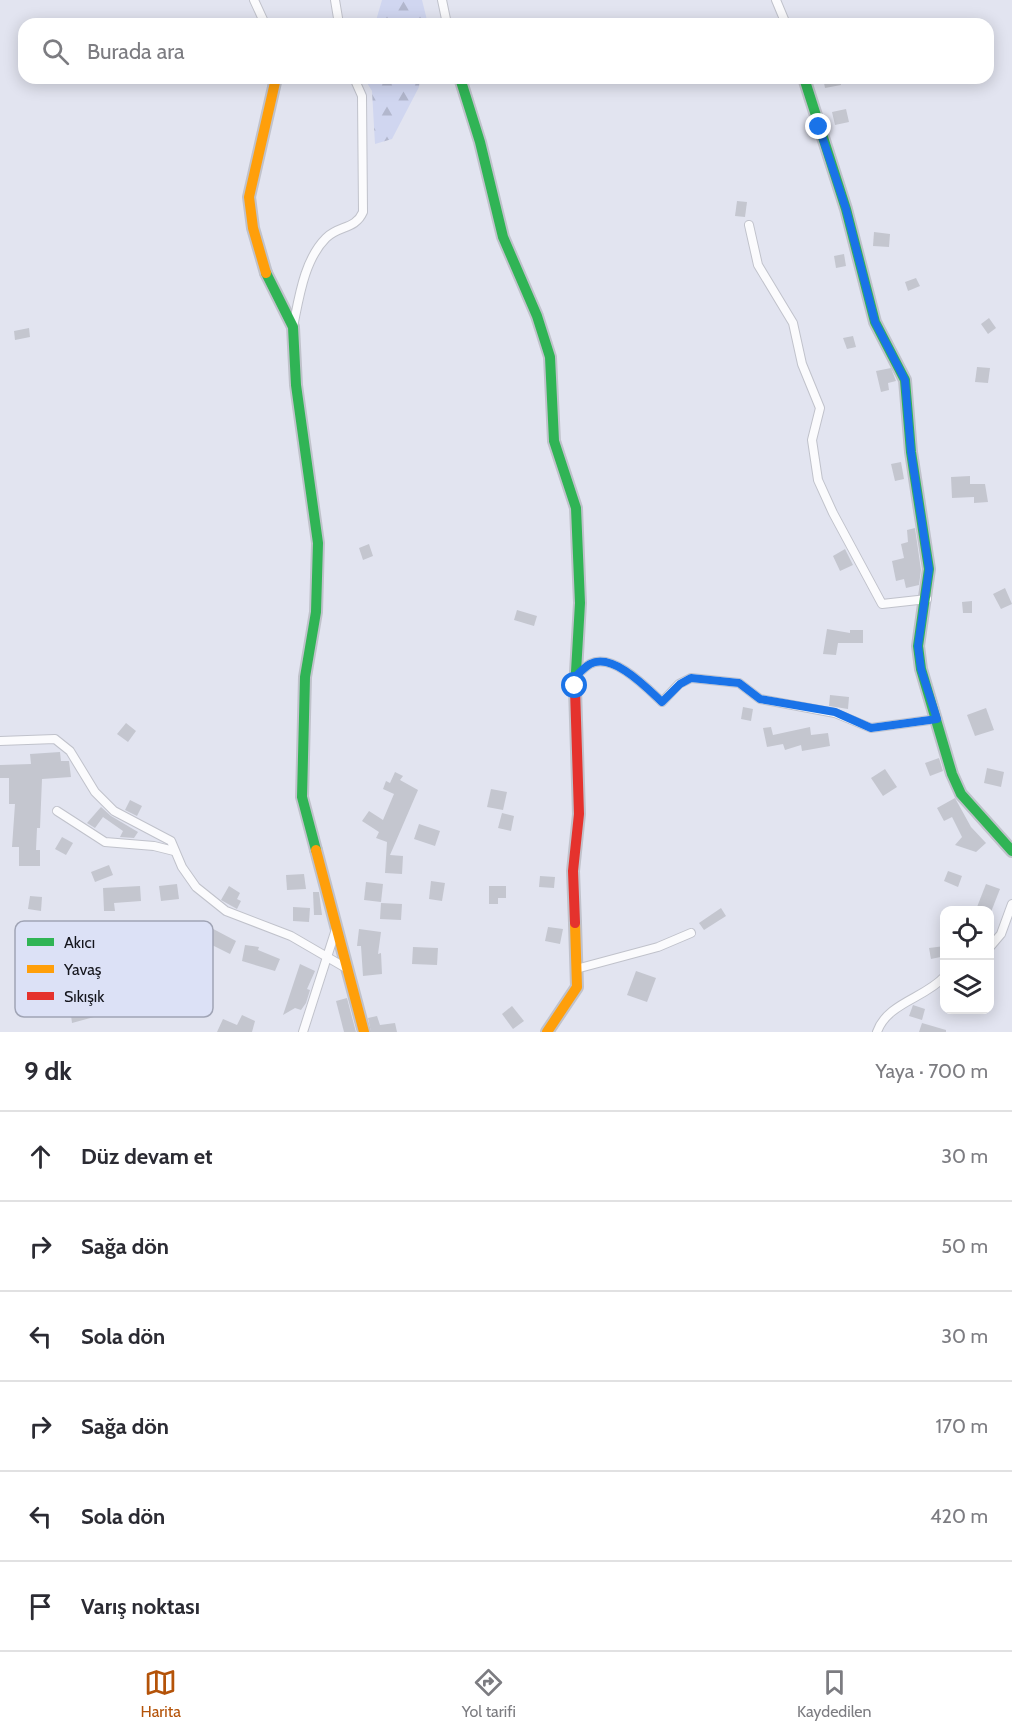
<!DOCTYPE html>
<html lang="tr">
<head>
<meta charset="utf-8">
<style>
	:root { --surface:#fff; --page:#f7f7f7; --text:#2b2b33; --muted:#7c7c81; --line:#e1e1e2; --accent:#b45309 }
	body { margin:0; font-family:Cabin,sans-serif; background:var(--page); color:var(--text) }
	.controls { position:absolute; right:18px; bottom:18px; display:grid; overflow:hidden; border-radius:12px; box-shadow:0 3px 15px #0003 }
	.controls button { width:54px; height:54px; display:grid; place-items:center; padding:0; border:0; border-bottom:2px solid var(--line); background:var(--surface); color:var(--text); font:30px sans-serif }
	.stop { position:absolute; width:18px; height:18px; margin:-14px; border:4px solid #1a73e8; border-radius:50%; background:#fff }
	.stop.end { background:#1a73e8; border-color:#fff; box-shadow:0 2px 6px #0008 }
	.list { margin:0; padding:0; list-style:none }
	h2 { display:flex; justify-content:space-between; align-items:center; height:78px; margin:0; padding:0 24px; font-size:26px }
	h2 small { font-size:20px; font-weight:400; color:var(--muted) }
	.list li { display:grid; grid-template-columns:39px 1fr auto; gap:18px; align-items:center; box-sizing:border-box; height:90px; padding:0 24px; border-top:2px solid var(--line) }
	.list b { display:block; font-size:22px; white-space:nowrap }
	.list em { font-size:20px; font-style:normal; color:var(--muted) }
	.icon { flex:none; width:33px; height:33px; fill:none; stroke:currentColor; stroke-width:2; stroke-linecap:round; stroke-linejoin:round }
	.map { position:relative; flex:none; width:1012px; height:1032px; overflow:hidden }
	.search { position:absolute; background:var(--surface); box-shadow:0 3px 15px #0003; left:18px; right:18px; top:18px; height:66px; display:flex; align-items:center; gap:15px; box-sizing:border-box; padding:0 21px; border-radius:18px; color:var(--muted); font-size:22px }
	.sheet { height:618px; background:var(--surface) }
	nav { display:flex; justify-content:space-around; align-items:center; box-sizing:border-box; height:84px; border-top:2px solid var(--line); background:var(--surface); font-size:16px; color:var(--muted) }
	nav a { display:grid; justify-items:center; gap:3px }
	nav .on { color:var(--accent) }
	.map>svg:first-child { display:block }
</style>
</head>
<body>
<div class="map">
<svg width="1012" height="1032" viewBox="0 0 1012 1032">
	<defs>
		<pattern id="forest-firs" width="22" height="20" patternUnits="userSpaceOnUse" patternTransform="scale(1.5)"><rect width="22" height="20" fill="#d0d6f0"/><path d="M5 1l3.5 6h-7zM16 11l3.5 6h-7z" fill="#b2b7cd"/></pattern>
	</defs>
	<rect width="100%" height="100%" fill="#e2e4f0"/>
	<g fill="url(#forest-firs)">
		<path d="M382,0H422L428,24H375Z"/>
		<path d="M364,78H420L419,87L392,139L375,144L372,91Z"/>
	</g>
	<g fill="#c4c6cf">
		<path d="M823,78H840L841,85L825,88Z"/>
		<path d="M846,109L849,122L835,125L832,112Z"/>
		<path d="M737,201L747,202L745,217L735,216Z"/>
		<path d="M874,232L890,234L889,247L873,246Z"/>
		<path d="M844,254L846,266L836,268L834,256Z"/>
		<path d="M916,278L920,286L908,291L905,282Z"/>
		<path d="M989,318L996,328L988,334L981,324Z"/>
		<path d="M29,328L30,337L15,340L14,331Z"/>
		<path d="M853,336L856,347L847,349L843,338Z"/>
		<path d="M977,367L990,368L988,383L975,382Z"/>
		<path d="M891,368L896,381L888,383L889,390L881,392L876,371Z"/>
		<path d="M901,462L904,479L895,481L891,464Z"/>
		<path d="M970,476V484H985L988,502L974,503V497L952,498L951,477Z"/>
		<path d="M915,528L921,570L919,585L906,588L904,579L896,581L892,561L904,558L901,544L908,542L907,530Z"/>
		<path d="M369,544L373,556L363,560L359,548Z"/>
		<path d="M845,549L853,565L840,571L833,556Z"/>
		<path d="M1005,588L1012,604L1001,609L993,594Z"/>
		<path d="M972,601V613H963L962,602Z"/>
		<path d="M517,610L537,616L534,626L514,620Z"/>
		<path d="M827,629L850,633V630H863V643H838L836,655L823,654Z"/>
		<path d="M830,695L849,697L848,709L829,706Z"/>
		<path d="M743,707L753,709L751,721L741,719Z"/>
		<path d="M986,708L994,730L975,736L967,715Z"/>
		<path d="M126,723L136,731L128,742L117,734Z"/>
		<path d="M771,727L773,735L810,727L811,735L828,733L830,746L802,751L801,745L785,750L783,744L767,747L763,728Z"/>
		<path d="M60,752L61,761H69L71,777L42,779L40,828H37L36,850H40V866H19V847H12L15,804H9V778H0V765L31,764L30,754Z"/>
		<path d="M939,758L943,771L930,776L925,763Z"/>
		<path d="M987,768L1004,772L1001,787L984,783Z"/>
		<path d="M885,769L897,787L883,796L871,778Z"/>
		<path d="M395,772L403,776L400,780L418,790L390,855L403,856L402,874L385,873L387,842L376,838L379,832L362,821L369,811L383,820L394,794L383,789L386,781L390,783Z"/>
		<path d="M491,789L507,792L503,810L487,807Z"/>
		<path d="M955,798L971,827L986,843L976,852L955,845L962,837L952,817L944,821L937,808Z"/>
		<path d="M130,800L142,806L137,816L125,810Z"/>
		<path d="M101,807L111,816L138,832L134,838L120,837L123,831L103,817L95,828L87,823Z"/>
		<path d="M502,813L514,816L511,831L498,828Z"/>
		<path d="M419,824L440,831L435,846L414,839Z"/>
		<path d="M62,837L73,843L66,855L55,849Z"/>
		<path d="M109,865L113,875L95,882L91,872Z"/>
		<path d="M948,871L962,876L958,887L944,881Z"/>
		<path d="M304,874L306,889L287,890L286,875Z"/>
		<path d="M540,876L555,877L554,888L539,887Z"/>
		<path d="M431,881L445,883L442,901L429,899Z"/>
		<path d="M366,882L383,884L381,902L364,900Z"/>
		<path d="M177,884L179,899L161,901L159,886Z"/>
		<path d="M986,884L1000,889L991,912L977,907Z"/>
		<path d="M140,886L141,901L114,903L115,911H104L103,888Z"/>
		<path d="M229,886L240,893L237,899L241,901L237,909L221,900Z"/>
		<path d="M489,886H506V898H498V904H489Z"/>
		<path d="M313,892H319L322,915H314Z"/>
		<path d="M30,896L42,897L41,911L28,909Z"/>
		<path d="M381,903L402,904L401,920L380,919Z"/>
		<path d="M293,907L310,908L309,922L293,921Z"/>
		<path d="M721,908L726,916L704,930L699,923Z"/>
		<path d="M200,922L236,941L230,954L210,944L213,938L196,931Z"/>
		<path d="M548,927L563,929L560,944L545,941Z"/>
		<path d="M359,929L381,932L378,954L381,953L382,974L363,976L361,946H357Z"/>
		<path d="M89,943L92,973L89,974L91,992H88L94,1017L72,1023L62,946Z"/>
		<path d="M245,945L259,947L258,950L280,959L275,971L242,961Z"/>
		<path d="M945,946V956L931,959L929,948Z"/>
		<path d="M413,947L438,948L437,965L412,964Z"/>
		<path d="M300,964L315,971L307,989L310,990L306,1003L301,1010L295,1008L283,1015Z"/>
		<path d="M636,971L656,978L647,1002L627,995Z"/>
		<path d="M347,998L356,1032H344L336,1001Z"/>
		<path d="M913,1005L925,1009L922,1020L909,1016Z"/>
		<path d="M512,1006L524,1021L513,1029L502,1014Z"/>
		<path d="M242,1015L255,1021L252,1032H217L223,1019L237,1025Z"/>
		<path d="M377,1016L380,1025L395,1023L397,1032H371L368,1018Z"/>
		<path d="M922,1023L946,1030V1032H919Z"/>
	</g>
	<g fill="none" stroke-linecap="round" stroke-linejoin="round">
		<defs>
			<g id="street">
				<path d="M254,0L265,24"/>
				<path d="M335,0L339,24"/>
				<path d="M442,0L447,24"/>
				<path d="M776,0L786,24"/>
				<path d="M749,225L758,265L793,323L802,364L820,408L812,440L818,480L833,513L882,604L927,599"/>
				<path d="M293,327C299,298 304,260 326,238C339,225 355,230 363,212L362,96L354,78"/>
				<path d="M576,676C580,672 585,667 590,664C613,652 647,688 662,702L679,684L691,678L739,683L760,699L835,713L871,728L937,719"/>
				<path d="M0,741L55,739L70,751L95,792L114,811L171,841L182,867L196,887L226,911L291,936L346,968"/>
				<path d="M57,811L105,842L154,846L174,851"/>
				<path d="M990,947L1001,934L1012,904"/>
				<path d="M576,969L658,947L691,933"/>
				<path d="M303,1032L336,929"/>
				<path d="M877,1032C887,1003 925,998 944,977"/>
			</g>
			<g id="fast">
				<path d="M460,78L480,142L503,237L537,316L550,357L554,441L576,508L580,603L575,689"/>
				<path d="M804,78L846,209L875,322L905,380L911,452L929,569L918,646L921,669L952,774L961,794L1012,851"/>
				<path d="M266,273L293,327L296,385L318,543L316,612L305,677L302,797L316,850"/>
			</g>
			<g id="slow">
				<path d="M266,273L253,228L249,197L276,78"/>
				<path d="M316,850L364,1032"/>
				<path d="M547,1032L577,987L575,923"/>
			</g>
			<path id="jam" d="M575,923L573,871L579,814L575,689"/>
		</defs>
		<use href="#street" stroke="#c0c2cb" stroke-width="10"/>
		<use href="#fast" stroke="#c0c2cb" stroke-width="14"/>
		<use href="#slow" stroke="#c0c2cb" stroke-width="14"/>
		<use href="#jam" stroke="#c0c2cb" stroke-width="14"/>
		<use href="#street" stroke="#fbfbfd" stroke-width="8"/>
		<use href="#fast" stroke="#30b455" stroke-width="10"/>
		<use href="#slow" stroke="#ff9f0a" stroke-width="10"/>
		<use href="#jam" stroke="#e5322d" stroke-width="10"/>
	</g>
	<g fill="none" stroke-linecap="round" stroke-linejoin="round">
		<path stroke="#1a73e8" stroke-width="8" d="M575,686L576,676C580,672 585,667 590,664C613,652 647,688 662,702L680,684L691,678L739,683L760,699L835,712L871,728L937,719L921,669L918,646L929,569L911,452L905,380L875,322L846,209L819,127"/>
	</g>
	<rect x="15" y="921" width="198" height="96" rx="9" fill="#dce1f6" stroke="#a0a4b5" stroke-width="1.5"/>
	<rect x="27" y="938" width="27" height="8" fill="#30b455"/>
	<rect x="27" y="965" width="27" height="8" fill="#ff9f0a"/>
	<rect x="27" y="992" width="27" height="8" fill="#e5322d"/>
	<g font-size="16" fill="#14151c">
		<text x="64" y="948">Akıcı</text>
		<text x="64" y="975">Yavaş</text>
		<text x="64" y="1002">Sıkışık</text>
	</g>
</svg>
<div class="controls">
<button><svg class="icon" aria-label="locate" viewBox="0 0 24 24"><circle cx="12" cy="12" r="6"/><path d="M12 2v4M12 18v4M2 12h4M18 12h4"/></svg></button>
<button><svg class="icon" aria-label="layers" viewBox="0 0 24 24"><path d="M12 4l9 5-9 5-9-5zM3 14l9 5 9-5"/></svg></button>
</div>
<div class="stop" style="left:575px;top:686px"></div>
<div class="stop end" style="left:819px;top:127px"></div>
<div class="search"><svg class="icon" aria-label="search" viewBox="0 0 24 24"><circle cx="10" cy="10" r="6"/><path d="M15 15l6 6"/></svg>Burada ara</div>
</div>
<section class="sheet">
<h2>9 dk<small>Yaya · 700 m</small></h2>
<ul class="list">
<li><svg class="icon" aria-label="ahead" viewBox="0 0 24 24"><path d="M12 20V5M6 11l6-6 6 6"/></svg><div><b>Düz devam et</b></div><em>30 m</em></li>
<li><svg class="icon" aria-label="right" viewBox="0 0 24 24"><path d="M7 20v-9h11M14 6l5 5-5 5"/></svg><div><b>Sağa dön</b></div><em>50 m</em></li>
<li><svg class="icon" aria-label="left" viewBox="0 0 24 24"><path d="M17 20v-9H6M10 6l-5 5 5 5"/></svg><div><b>Sola dön</b></div><em>30 m</em></li>
<li><svg class="icon" aria-label="right" viewBox="0 0 24 24"><path d="M7 20v-9h11M14 6l5 5-5 5"/></svg><div><b>Sağa dön</b></div><em>170 m</em></li>
<li><svg class="icon" aria-label="left" viewBox="0 0 24 24"><path d="M17 20v-9H6M10 6l-5 5 5 5"/></svg><div><b>Sola dön</b></div><em>420 m</em></li>
<li><svg class="icon" aria-label="arrive" viewBox="0 0 24 24"><path d="M6 21V4h12l-3 4 3 4H6"/></svg><div><b>Varış noktası</b></div></li>
</ul>
</section>
<nav>
<a class="on"><svg class="icon" aria-label="map" viewBox="0 0 24 24"><path d="M3 6l6-2 6 2 6-2v14l-6 2-6-2-6 2zM9 4v14M15 6v14"/></svg>Harita</a>
<a><svg class="icon" aria-label="directions" viewBox="0 0 24 24"><path d="M12 3l9 9-9 9-9-9zM9 14v-3h6M13 9l2 2-2 2"/></svg>Yol tarifi</a>
<a><svg class="icon" aria-label="saved" viewBox="0 0 24 24"><path d="M7 4h10v16l-5-4-5 4z"/></svg>Kaydedilen</a>
</nav>
</body>
</html>
